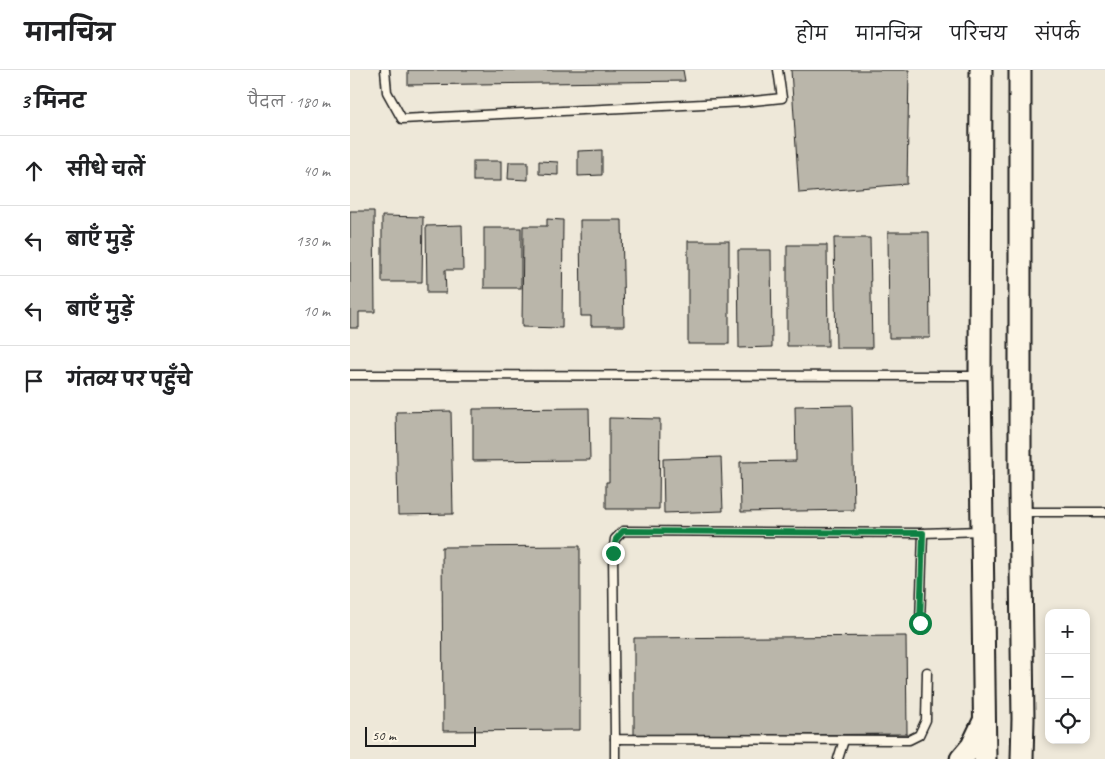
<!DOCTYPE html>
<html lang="hi">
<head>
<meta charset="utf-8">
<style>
	:root { --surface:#fff; --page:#f6f6f6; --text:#202124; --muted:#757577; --line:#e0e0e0 }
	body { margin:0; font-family:Caveat,"Playpen Sans Deva",sans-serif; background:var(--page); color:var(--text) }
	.controls { position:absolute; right:15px; bottom:15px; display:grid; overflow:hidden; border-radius:10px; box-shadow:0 2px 8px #0003 }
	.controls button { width:45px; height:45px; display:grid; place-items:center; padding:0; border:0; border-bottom:1px solid var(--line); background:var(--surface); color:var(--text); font:25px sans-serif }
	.scale { position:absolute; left:15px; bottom:12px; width:111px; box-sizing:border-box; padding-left:5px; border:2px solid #1c1c1c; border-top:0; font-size:14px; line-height:18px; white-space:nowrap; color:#1c1c1c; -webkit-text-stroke:4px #fcf5e5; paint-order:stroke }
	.stop { position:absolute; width:15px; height:15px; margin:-11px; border:4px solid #0b8043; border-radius:50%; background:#fff }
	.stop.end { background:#0b8043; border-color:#fff; box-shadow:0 1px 5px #0008 }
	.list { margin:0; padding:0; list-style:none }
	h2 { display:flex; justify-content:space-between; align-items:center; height:65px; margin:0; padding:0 20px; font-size:21px }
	h2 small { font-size:16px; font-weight:400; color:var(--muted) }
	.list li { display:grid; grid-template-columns:32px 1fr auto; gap:15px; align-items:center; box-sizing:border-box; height:70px; padding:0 20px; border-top:1px solid var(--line) }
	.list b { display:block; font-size:19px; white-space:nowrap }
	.list em { font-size:16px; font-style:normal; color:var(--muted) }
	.icon { flex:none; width:28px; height:28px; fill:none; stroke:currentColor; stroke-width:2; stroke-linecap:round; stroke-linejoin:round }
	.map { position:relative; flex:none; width:755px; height:689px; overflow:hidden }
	header { display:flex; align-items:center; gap:30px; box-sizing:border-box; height:70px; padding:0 25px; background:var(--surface); border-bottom:1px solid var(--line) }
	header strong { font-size:24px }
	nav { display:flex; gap:28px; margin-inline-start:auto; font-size:18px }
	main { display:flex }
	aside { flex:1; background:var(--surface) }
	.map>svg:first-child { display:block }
</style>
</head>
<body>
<header>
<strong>मानचित्र</strong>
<nav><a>होम</a><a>मानचित्र</a><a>परिचय</a><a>संपर्क</a></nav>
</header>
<main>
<aside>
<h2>3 मिनट<small>पैदल · 180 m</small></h2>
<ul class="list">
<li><svg class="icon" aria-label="ahead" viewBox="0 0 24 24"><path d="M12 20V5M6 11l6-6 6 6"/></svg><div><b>सीधे चलें</b></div><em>40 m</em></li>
<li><svg class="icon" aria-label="left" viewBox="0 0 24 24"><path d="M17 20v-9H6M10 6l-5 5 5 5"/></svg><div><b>बाएँ मुड़ें</b></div><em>130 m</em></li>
<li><svg class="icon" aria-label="left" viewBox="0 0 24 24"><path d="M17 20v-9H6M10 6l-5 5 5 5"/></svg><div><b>बाएँ मुड़ें</b></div><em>10 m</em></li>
<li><svg class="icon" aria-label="arrive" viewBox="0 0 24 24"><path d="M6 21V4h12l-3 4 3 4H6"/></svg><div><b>गंतव्य पर पहुँचे</b></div></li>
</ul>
</aside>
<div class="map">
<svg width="755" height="689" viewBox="0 0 755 689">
	<rect width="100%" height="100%" fill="#eee8d9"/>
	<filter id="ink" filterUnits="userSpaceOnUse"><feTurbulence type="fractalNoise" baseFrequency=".02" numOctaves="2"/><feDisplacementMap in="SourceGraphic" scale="10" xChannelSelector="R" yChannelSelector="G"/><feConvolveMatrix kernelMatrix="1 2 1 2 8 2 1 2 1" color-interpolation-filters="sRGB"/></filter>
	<g filter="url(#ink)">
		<g fill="#bab6aa" stroke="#1c1c1c">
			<path d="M58,0H333L335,11L58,15Z"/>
			<path d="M441,0H559L557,114L449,123Z"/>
			<path d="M252,80V105L228,106V81Z"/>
			<rect x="123" y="91" width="28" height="20"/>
			<path d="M189,91L208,92V105L189,104Z"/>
			<path d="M159,92H178V110L158,109Z"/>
			<path d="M0,141H24L25,242H9V258H0Z"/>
			<path d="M32,146L73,147L72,212H32Z"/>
			<path d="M197,149L213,150L212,258L172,257L173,156H197Z"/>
			<path d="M230,150H272L274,256H241V246H231Z"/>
			<path d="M112,155L113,200H95L96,223H77L76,156Z"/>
			<rect x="134" y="158" width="37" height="60"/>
			<path d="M538,162H579L580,268H539Z"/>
			<path d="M484,168H520L522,278H486Z"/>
			<rect x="338" y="171" width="41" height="103"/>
			<path d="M437,175H477L478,276H437Z"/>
			<path d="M388,180H421L422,277L389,278Z"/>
			<path d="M502,335L504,440L391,442L390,392L446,391L445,336Z"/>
			<path d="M239,338L240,390L123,391V339Z"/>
			<path d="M101,341L103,444L48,445L46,342Z"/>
			<path d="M259,348L310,349L309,439H256V412H259Z"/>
			<path d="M371,387L373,441L314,443L313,389Z"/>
			<path d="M230,476V660L93,661L92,477Z"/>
			<path d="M556,566L557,664L284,666V568Z"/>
		</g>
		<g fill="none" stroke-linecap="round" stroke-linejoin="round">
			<defs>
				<g id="lane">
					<path d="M35,0L37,22L52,49L394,32L432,28L428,0"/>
					<path d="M0,305L628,306"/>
					<path d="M672,442H755"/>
					<path d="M570,553L573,463"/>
					<path d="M577,602L576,650L569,665L559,670L265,669L263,483L265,469L273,461L573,463L631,461"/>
					<path d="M265,669V689"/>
					<path d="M488,689L494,670"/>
				</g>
				<g id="secondary">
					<path d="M631,0L630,306L635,689"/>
					<path d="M670,0V423L673,649L672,689"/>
					<path d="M611,689L622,676L633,653"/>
				</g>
			</defs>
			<use href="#lane" stroke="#1c1c1c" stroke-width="11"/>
			<use href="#secondary" stroke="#1c1c1c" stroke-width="25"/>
			<use href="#lane" stroke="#fcf5e5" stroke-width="8"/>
			<use href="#secondary" stroke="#fcf5e5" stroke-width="21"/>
		</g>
	</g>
	<g fill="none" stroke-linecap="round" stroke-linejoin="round" filter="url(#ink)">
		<path stroke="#0b8043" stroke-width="6" d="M263,483L266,469L273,461L573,463L570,553"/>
	</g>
</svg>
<div class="controls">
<button>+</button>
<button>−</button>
<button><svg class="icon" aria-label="locate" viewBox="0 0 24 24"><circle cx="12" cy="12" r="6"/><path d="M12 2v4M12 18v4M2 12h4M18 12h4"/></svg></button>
</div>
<div class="scale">50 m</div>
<div class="stop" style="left:570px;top:553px"></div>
<div class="stop end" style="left:263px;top:483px"></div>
</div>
</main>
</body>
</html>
